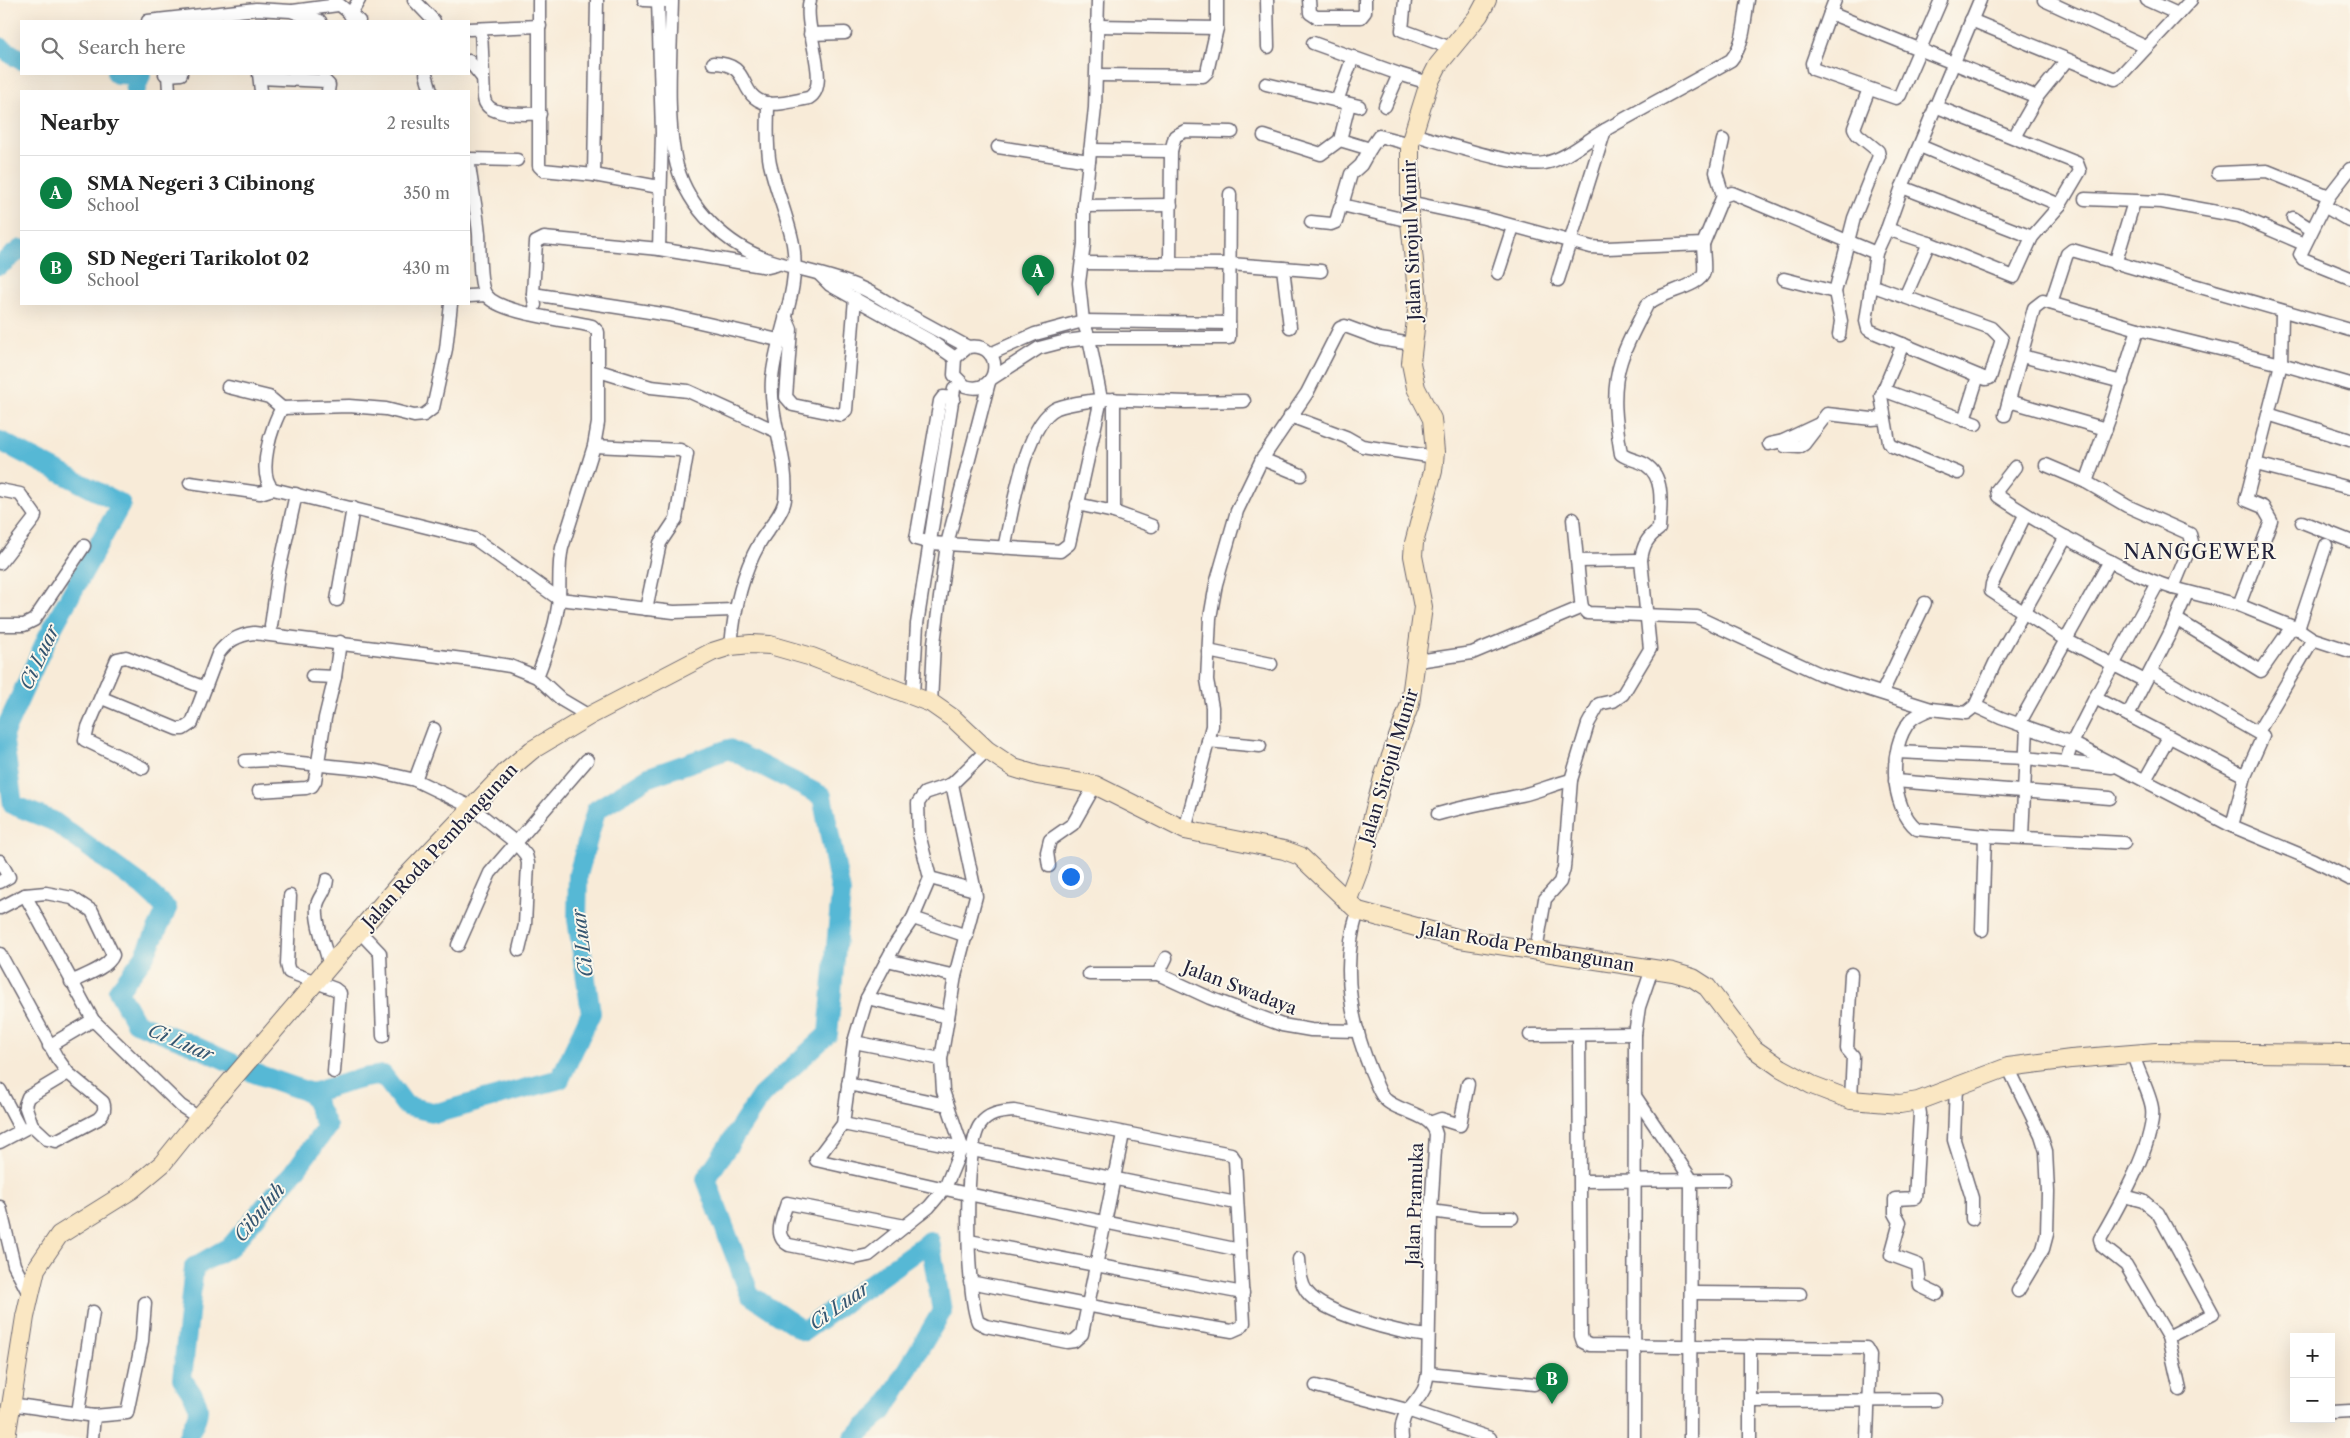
<!DOCTYPE html>
<html lang="en">
<head>
<meta charset="utf-8">
<style>
	:root { --surface:#fff; --page:#f2f2f2; --text:#222; --muted:#767676; --line:#e0e0e0; --accent:#0b8043 }
	body { margin:0; font-family:"Libre Caslon Text",serif; background:var(--page); color:var(--text) }
	.controls { position:absolute; right:15px; bottom:15px; display:grid; overflow:hidden; border-radius:0px; box-shadow:0 5px 20px #0002 }
	.controls button { width:45px; height:45px; display:grid; place-items:center; padding:0; border:0; border-bottom:1px solid var(--line); background:var(--surface); color:var(--text); font:25px sans-serif }
	.you { position:absolute; left:1070px; top:876px; width:18px; height:18px; margin:-12px; border:4px solid #fff; border-radius:50%; background:#1a73e8; box-shadow:0 0 0 8px #1a73e833 }
	.badge { display:grid; place-items:center; width:32px; height:32px; border-radius:50%; background:var(--accent); color:#fff; font-size:16px; font-weight:700 }
	.pin { position:absolute; translate:-50% -41px; filter:drop-shadow(0 1px 2px #0008) }
	.pin::after { content:''; position:absolute; top:26px; width:18px; height:15px; background:inherit; clip-path:polygon(0 0,100% 0,50% 100%) }
	.list { margin:0; padding:0; list-style:none }
	h2 { display:flex; justify-content:space-between; align-items:center; height:65px; margin:0; padding:0 20px; font-size:21px }
	h2 small { font-size:16px; font-weight:400; color:var(--muted) }
	.list li { display:grid; grid-template-columns:32px 1fr auto; gap:15px; align-items:center; box-sizing:border-box; height:75px; padding:0 20px; border-top:1px solid var(--line) }
	.list b { display:block; font-size:19px; white-space:nowrap }
	.list p { margin:0; font-size:16px; white-space:nowrap; color:var(--muted) }
	.list em { font-size:16px; font-style:normal; color:var(--muted) }
	.icon { flex:none; width:28px; height:28px; fill:none; stroke:currentColor; stroke-width:2; stroke-linecap:round; stroke-linejoin:round }
	.map { position:relative; flex:none; width:2350px; height:1438px; overflow:hidden }
	.search { position:absolute; background:var(--surface); box-shadow:0 5px 20px #0002; left:20px; top:20px; width:450px; height:55px; display:flex; align-items:center; gap:12px; box-sizing:border-box; padding:0 18px; border-radius:0px; color:var(--muted); font-size:19px }
	.panel { position:absolute; background:var(--surface); box-shadow:0 5px 20px #0002; left:20px; top:90px; width:450px; height:215px; border-radius:0px }
	.map>svg:first-child { display:block }
</style>
</head>
<body>
<div class="map">
<svg width="2350" height="1438" viewBox="0 0 2350 1438">
	<rect width="100%" height="100%" fill="#fbf7ec"/>
	<filter id="ink" filterUnits="userSpaceOnUse"><feTurbulence type="fractalNoise" baseFrequency=".02" numOctaves="2"/><feDisplacementMap in="SourceGraphic" scale="10" xChannelSelector="R" yChannelSelector="G"/><feConvolveMatrix kernelMatrix="1 2 1 2 8 2 1 2 1" color-interpolation-filters="sRGB"/></filter>
	<filter id="wash" filterUnits="userSpaceOnUse"><feTurbulence type="fractalNoise" baseFrequency=".0096" numOctaves="4" result="noise"/><feDisplacementMap in="SourceGraphic" scale="20" xChannelSelector="R" yChannelSelector="G"/><feGaussianBlur stdDeviation="1.12" result="paint"/><feColorMatrix in="noise" values="0 0 0 0 0 0 0 0 0 0 0 0 0 0 0 0 0 1.4 0 .05"/><feComposite in="paint" operator="in"/></filter>
	<g filter="url(#wash)">
		<rect width="100%" height="100%" fill="#f8ebd8"/>
		<g fill="none" stroke-linecap="round" stroke-linejoin="round">
			<g stroke="#57b8d5" stroke-width="20">
				<path d="M0,47L21,60"/>
				<path d="M117,74L141,75L135,91"/>
				<path d="M0,265L21,249"/>
				<path d="M0,441L121,504L48,636L3,735L13,805L53,821L142,886L167,909L144,957L118,991L135,1022L186,1042L254,1073L311,1093L363,1078L383,1075L406,1106L437,1113L560,1079L591,1013L577,919L578,875L596,810L649,777L729,749L822,796L841,893L828,1034L761,1096L706,1179L750,1295L804,1331L930,1241L942,1311L883,1411L853,1438"/>
				<path d="M187,1438C203,1406 202,1408 182,1379L194,1267L231,1246L294,1172L327,1127L311,1093"/>
			</g>
		</g>
	</g>
	<g filter="url(#ink)">
		<g fill="none" stroke-linecap="round" stroke-linejoin="round">
			<defs>
				<g id="street">
					<path d="M334,0L359,21"/>
					<path d="M414,0L434,21"/>
					<path d="M539,0V166L543,170L594,175L659,187"/>
					<path d="M644,0L666,1"/>
					<path d="M658,0L662,133L659,249"/>
					<path d="M672,0C671,50 665,119 677,166C689,209 727,246 769,260C799,270 830,274 859,287C874,293 888,303 902,311C924,323 946,335 968,347C1006,341 1001,398 965,386L954,375L955,358L968,347"/>
					<path d="M1098,0L1095,108L1084,206V244L1079,283L1083,321L1089,338L1101,399L1186,402L1244,401"/>
					<path d="M1267,0L1268,47"/>
					<path d="M1309,0L1310,13L1316,17H1361L1365,12V0"/>
					<path d="M1405,0L1402,30L1451,48"/>
					<path d="M1835,0L1830,13L2037,97"/>
					<path d="M2044,0L2146,47"/>
					<path d="M2147,0L2178,14"/>
					<path d="M293,11L338,5"/>
					<path d="M1830,13L1812,63L1813,69L1896,98L1900,95L1941,0"/>
					<path d="M350,15L359,0"/>
					<path d="M1971,20L2115,79L2120,76L2191,0"/>
					<path d="M148,21L256,9L291,11L320,21"/>
					<path d="M1097,26L1217,28"/>
					<path d="M469,29L540,26"/>
					<path d="M481,29L484,98C486,118 524,113 540,114"/>
					<path d="M810,34L845,33"/>
					<path d="M1313,43L1399,74L1429,83"/>
					<path d="M469,61L482,77"/>
					<path d="M713,63C753,63 736,95 766,103C778,106 797,100 809,98C832,85 802,27 810,0"/>
					<path d="M165,74L168,75L169,91"/>
					<path d="M259,74L261,91"/>
					<path d="M426,74L431,91"/>
					<path d="M168,75L181,74"/>
					<path d="M1097,75L1203,76L1207,72L1217,28V0"/>
					<path d="M260,78L325,81L329,85L328,91"/>
					<path d="M1266,84L1359,106"/>
					<path d="M1337,101L1353,57"/>
					<path d="M1385,106L1399,74"/>
					<path d="M1412,134C1442,142 1518,168 1545,163C1568,158 1585,141 1605,130C1647,106 1689,84 1731,60C1745,43 1744,21 1748,0"/>
					<path d="M1264,136L1321,154L1340,140L1370,149L1379,136L1410,144"/>
					<path d="M2014,137L2037,97L2066,61"/>
					<path d="M1340,140L1349,104"/>
					<path d="M1723,140L1716,172L1723,196"/>
					<path d="M1920,146L2060,205L2080,171L2077,163L1935,106"/>
					<path d="M998,147L1089,161"/>
					<path d="M1090,150L1171,151"/>
					<path d="M469,159L517,160"/>
					<path d="M469,165C472,188 477,211 479,234C480,248 478,284 486,295C500,314 569,320 592,326L598,332V423L594,446L562,548C558,565 560,581 559,598C557,623 546,654 537,677L562,700L589,716"/>
					<path d="M2350,169L2329,196L2300,255L2303,259L2350,278"/>
					<path d="M2218,173L2267,171L2329,196"/>
					<path d="M594,175L597,0"/>
					<path d="M1902,187L2032,237"/>
					<path d="M2085,199L2162,202L2239,216L2304,244"/>
					<path d="M1409,202L1484,218L1591,247L1607,248L1703,244L1723,196L1732,193L1876,253"/>
					<path d="M1342,205L1351,174L1361,165L1370,149"/>
					<path d="M1084,206L1171,205"/>
					<path d="M2324,206L2350,221"/>
					<path d="M2293,218L2311,229"/>
					<path d="M1311,222L1331,224L1336,222L1340,207L1342,205L1410,221"/>
					<path d="M1887,229L1929,243L2014,277L2032,237L2060,205"/>
					<path d="M1083,263L1230,264L1283,268L1290,327"/>
					<path d="M1170,263L1171,151L1175,136L1185,131L1232,132"/>
					<path d="M2115,264L2134,202"/>
					<path d="M1283,268L1321,271"/>
					<path d="M1498,273L1513,227"/>
					<path d="M820,275L830,285L929,340L955,358"/>
					<path d="M1784,279L1835,292"/>
					<path d="M1558,280L1605,130"/>
					<path d="M1871,285L1991,328L2002,339L1990,378L1986,379L1871,331L1868,329L1866,321L1876,253L1887,229L1902,187L1980,0"/>
					<path d="M533,294L669,315L778,340"/>
					<path d="M469,296L486,295"/>
					<path d="M1905,297L1929,243"/>
					<path d="M2051,303L2067,254L2072,250L2350,330"/>
					<path d="M535,305L533,294L536,242L544,238L659,249L768,267L776,265"/>
					<path d="M785,315L791,329L786,397L793,405L841,415L846,410L855,298"/>
					<path d="M1839,335L1841,321L1835,292L1854,218L1879,156L1878,151L1857,134L1854,128L1869,89"/>
					<path d="M1903,344L1881,396L1889,442L1892,446L1958,473"/>
					<path d="M990,354L1035,334L1083,321L1229,323"/>
					<path d="M2022,356L2122,382"/>
					<path d="M599,371L651,387L688,391L778,432"/>
					<path d="M991,379L1039,348L1066,341L1089,338H1229L1230,194"/>
					<path d="M228,387L269,397L282,408L349,406L386,409L414,416L424,415L433,408L446,349L451,304"/>
					<path d="M1883,390L1976,424"/>
					<path d="M954,398L943,397L940,401L916,539L931,543L1060,551L1069,544L1101,399C1087,402 1070,403 1057,408C1024,423 1012,515 1004,548"/>
					<path d="M1114,399V512L1152,526"/>
					<path d="M2009,401L2106,429"/>
					<path d="M282,408C272,424 256,474 273,489L475,539L559,599L674,612L733,610"/>
					<path d="M2268,414L2350,440"/>
					<path d="M2005,415L2034,308L2043,301L2138,329L2281,364L2350,384"/>
					<path d="M1290,416L1346,437L1362,446L1435,457"/>
					<path d="M1964,420L1978,376"/>
					<path d="M1783,441L1785,446L1799,447L1804,444L1827,414L1872,419L1884,418"/>
					<path d="M1769,444L1783,441L1817,425"/>
					<path d="M594,446L680,450L687,454L676,519L660,543L646,609"/>
					<path d="M1262,459L1301,475"/>
					<path d="M2256,464L2350,488"/>
					<path d="M2046,465L2086,482L2127,506L2190,534L2192,542L2173,588L2239,605L2298,629L2313,639L2350,651"/>
					<path d="M2015,467L1997,490L1998,496C2024,514 2051,529 2078,544C2109,561 2140,578 2173,588"/>
					<path d="M2086,482L2111,414L2138,329"/>
					<path d="M190,483L260,493L273,489"/>
					<path d="M0,490L20,494L35,515L34,519L0,563"/>
					<path d="M1077,504L1114,512"/>
					<path d="M2025,515L1992,584L1991,591L2066,640L2145,681"/>
					<path d="M1573,519L1581,601L1582,607L1587,613L1697,617L1820,674L1931,709L1966,713L1975,706L1995,663L2066,537"/>
					<path d="M2302,522L2350,541"/>
					<path d="M1577,561L1641,560"/>
					<path d="M337,600L353,508"/>
					<path d="M2239,605L2271,521L2263,507L2246,500L2281,364L2282,312"/>
					<path d="M2176,619L2261,671L2291,628"/>
					<path d="M0,625H24L34,620L84,546"/>
					<path d="M271,626L278,576L296,494"/>
					<path d="M2298,629L2326,545"/>
					<path d="M731,646C734,610 741,576 759,544C766,530 783,515 785,499C789,458 769,420 772,379C776,334 801,290 793,244C788,217 776,191 770,164C766,145 768,123 768,103"/>
					<path d="M1208,651L1271,664"/>
					<path d="M1418,661L1472,653L1582,607"/>
					<path d="M2151,672L2263,736L2245,776L2232,826"/>
					<path d="M312,676L335,677L340,642"/>
					<path d="M1882,693L1925,603"/>
					<path d="M913,694L917,624L954,389"/>
					<path d="M102,698L177,729H183L192,723L218,654C227,641 238,635 254,633L479,661L510,666L537,677"/>
					<path d="M2095,698L2245,776"/>
					<path d="M931,703L934,643L947,544L989,382"/>
					<path d="M1975,706L2001,718L2072,743L2232,826L2313,860L2350,879"/>
					<path d="M1931,709C1924,712 1915,715 1910,721C1888,747 1890,807 1917,829L1985,836L2124,843"/>
					<path d="M2128,715L2170,633L2187,593"/>
					<path d="M2019,724L2110,561"/>
					<path d="M2258,732L2313,639"/>
					<path d="M1208,741L1260,746"/>
					<path d="M1897,752L2025,758L2112,767"/>
					<path d="M245,761L270,760L372,770L415,780L471,807L515,842L526,855L528,863L525,925L519,950"/>
					<path d="M2066,762L2072,743L2095,698L2158,583"/>
					<path d="M143,768L85,740L88,727L117,659L126,657L205,688"/>
					<path d="M415,780L434,729"/>
					<path d="M2145,780L2169,737"/>
					<path d="M1895,781L2110,798"/>
					<path d="M952,784L925,793L918,803L919,834L930,878L913,918L896,943L867,998L854,1042L843,1124L816,1160L968,1194L1240,1250"/>
					<path d="M259,791L306,788L312,786L315,781L325,718L335,677"/>
					<path d="M1438,814C1466,806 1494,801 1522,795C1539,791 1554,784 1571,780"/>
					<path d="M1185,830L1212,726V707L1207,680L1210,618L1216,584L1237,511L1262,459L1307,393L1340,328L1345,326L1380,339L1412,344"/>
					<path d="M2022,837L2027,727"/>
					<path d="M0,861L9,877L0,882"/>
					<path d="M1049,866L1047,852L1050,840L1073,824L1095,785"/>
					<path d="M930,878L975,890"/>
					<path d="M327,880C326,892 319,896 317,905C315,924 326,948 330,967"/>
					<path d="M25,895L93,1020L181,1106L199,1118"/>
					<path d="M290,896L287,964L289,972L335,989L340,993L334,1072"/>
					<path d="M0,908L25,895L46,893L72,898L92,911L113,955C108,968 83,976 71,982"/>
					<path d="M1358,911C1341,964 1350,1020 1371,1071C1375,1079 1378,1092 1384,1098C1397,1113 1431,1112 1436,1134L1431,1211L1428,1373C1427,1378 1426,1384 1424,1389C1414,1409 1399,1411 1402,1438"/>
					<path d="M913,918L967,936"/>
					<path d="M1982,930L1985,836"/>
					<path d="M360,932L380,953L383,1036"/>
					<path d="M458,945L490,873L587,760"/>
					<path d="M1536,951L1545,899L1560,882L1564,868L1571,780L1588,724L1599,704L1613,701L1623,694L1650,649L1641,560C1643,545 1647,538 1659,529C1660,509 1666,478 1646,465C1638,460 1629,460 1621,454C1616,424 1611,391 1621,361C1627,342 1638,323 1647,305C1659,292 1701,287 1704,272C1705,263 1703,253 1703,244"/>
					<path d="M0,954L57,1058L68,1073L103,1102C106,1110 103,1114 98,1119L56,1141L47,1139L32,1125L0,1142"/>
					<path d="M1166,958L1158,974L1210,998L1282,1025L1311,1030L1358,1031"/>
					<path d="M887,960L955,976"/>
					<path d="M1089,974H1158"/>
					<path d="M1851,974L1847,1049L1853,1056L1851,1100"/>
					<path d="M867,998L948,1017"/>
					<path d="M1530,1035L1635,1034"/>
					<path d="M1579,1036L1581,1336L1583,1342L1589,1345L1866,1348L1870,1355L1867,1438"/>
					<path d="M854,1042L941,1059"/>
					<path d="M49,1046L93,1020"/>
					<path d="M2133,1054C2137,1070 2150,1093 2152,1108C2156,1142 2117,1209 2100,1239L2102,1246L2126,1265L2168,1337L2180,1390"/>
					<path d="M2008,1067L2041,1135L2046,1151L2048,1192L2047,1234L2043,1249L2018,1291"/>
					<path d="M848,1084L947,1105"/>
					<path d="M1956,1086L1954,1140L1972,1198V1219"/>
					<path d="M0,1090L21,1130"/>
					<path d="M1635,1096L1691,1179L1690,1438"/>
					<path d="M1918,1101L1920,1114L1915,1198L1895,1199V1213L1900,1222L1891,1255L1918,1265L1920,1286L1937,1294"/>
					<path d="M1430,1123L1441,1119L1460,1125L1468,1084"/>
					<path d="M843,1124L1236,1203"/>
					<path d="M32,1125L25,1105L28,1097L68,1073"/>
					<path d="M1581,1181L1724,1180"/>
					<path d="M2124,1196L2143,1201L2158,1213L2213,1314L2168,1337"/>
					<path d="M0,1207L14,1265L29,1294"/>
					<path d="M1431,1211L1482,1218H1512"/>
					<path d="M905,1226L787,1203C783,1217 772,1236 789,1245L855,1258L869,1255L929,1207L945,1188L962,1147L943,1091L941,1059L955,976L976,896L952,784L987,750"/>
					<path d="M969,1241L1243,1293"/>
					<path d="M1299,1259C1300,1270 1300,1283 1307,1292C1323,1314 1400,1333 1428,1336"/>
					<path d="M970,1282C1057,1299 1144,1318 1232,1331L1241,1327L1244,1323L1235,1160L1231,1154L1014,1111C1001,1112 988,1113 980,1125C963,1148 966,1294 978,1322L986,1326L1067,1342L1074,1341L1082,1334L1123,1134"/>
					<path d="M1692,1293L1800,1294"/>
					<path d="M1428,1373L1534,1384"/>
					<path d="M1316,1386L1407,1410L1490,1438"/>
					<path d="M1751,1401L1935,1400"/>
					<path d="M10,1404L94,1416L127,1413L142,1341L145,1303"/>
					<path d="M2332,1412L2350,1411"/>
					<path d="M78,1413L93,1312"/>
					<path d="M92,1438L94,1416"/>
					<path d="M1634,1438L1635,1034L1639,1007L1652,969"/>
					<path d="M1750,1438V1346"/>
				</g>
				<g id="secondary">
					<path d="M1347,902L1359,870L1383,778L1410,704L1423,607L1413,556L1414,543L1433,471L1435,452L1432,419L1416,388L1411,363L1418,302L1410,221V144L1429,83L1438,65L1479,15L1487,0"/>
					<path d="M6,1438L25,1317L36,1269L59,1235L131,1190L162,1164L199,1118L403,880L506,772L532,750L589,716L712,652L731,646L751,644L770,645L812,657L931,703L954,719L987,750L1014,768L1037,775L1095,785L1185,830L1284,850L1300,856L1358,911L1460,939L1673,972L1693,978L1707,987L1754,1049L1781,1068L1812,1085L1851,1100L1900,1104L1918,1101L2008,1067L2071,1059L2156,1052L2350,1054"/>
				</g>
			</defs>
			<use href="#street" stroke="#6d6872" stroke-width="15"/>
			<use href="#secondary" stroke="#6d6872" stroke-width="20"/>
			<use href="#street" stroke="#fff" stroke-width="12"/>
			<use href="#secondary" stroke="#fae7c3" stroke-width="18"/>
		</g>
	</g>
	<g text-anchor="middle" stroke-width="4" stroke-linejoin="round" paint-order="stroke">
		<g font-size="18" fill="#22223b" stroke="#fbf7ec">
			<text transform="translate(1412 240) rotate(-92)" y="6">Jalan Sirojul Munir</text>
			<text transform="translate(1389 766) rotate(-73)" y="6">Jalan Sirojul Munir</text>
			<text transform="translate(440 846) rotate(-47)" y="6">Jalan Roda Pembangunan</text>
			<text transform="translate(1527 947) rotate(10)" y="6">Jalan Roda Pembangunan</text>
			<text transform="translate(1240 988) rotate(21)" y="6">Jalan Swadaya</text>
			<text transform="translate(1415 1204) rotate(-88)" y="6">Jalan Pramuka</text>
		</g>
		<g font-size="19" font-style="italic" fill="#355671" stroke="#fbf7ec">
			<text transform="translate(39 657) rotate(-65)" y="7">Ci Luar</text>
			<text transform="translate(582 943) rotate(-97)" y="7">Ci Luar</text>
			<text transform="translate(181 1042) rotate(23)" y="7">Ci Luar</text>
			<text transform="translate(259 1212) rotate(-51)" y="7">Cibuluh</text>
			<text transform="translate(839 1305) rotate(-35)" y="7">Ci Luar</text>
		</g>
		<g font-size="20" letter-spacing="1" fill="#22223b" stroke="#fbf7ec">
			<text x="2200" y="559">NANGGEWER</text>
		</g>
	</g>
</svg>
<div class="controls">
<button>+</button>
<button>−</button>
</div>
<div class="you"></div>
<div class="pin badge" style="left:1038px;top:296px">A</div>
<div class="pin badge" style="left:1552px;top:1404px">B</div>
<div class="search"><svg class="icon" aria-label="search" viewBox="0 0 24 24"><circle cx="10" cy="10" r="6"/><path d="M15 15l6 6"/></svg>Search here</div>
<section class="panel">
<h2>Nearby<small>2 results</small></h2>
<ul class="list">
<li><span class="badge">A</span><div><b>SMA Negeri 3 Cibinong</b><p>School</p></div><em>350 m</em></li>
<li><span class="badge">B</span><div><b>SD Negeri Tarikolot 02</b><p>School</p></div><em>430 m</em></li>
</ul>
</section>
</div>
</body>
</html>
